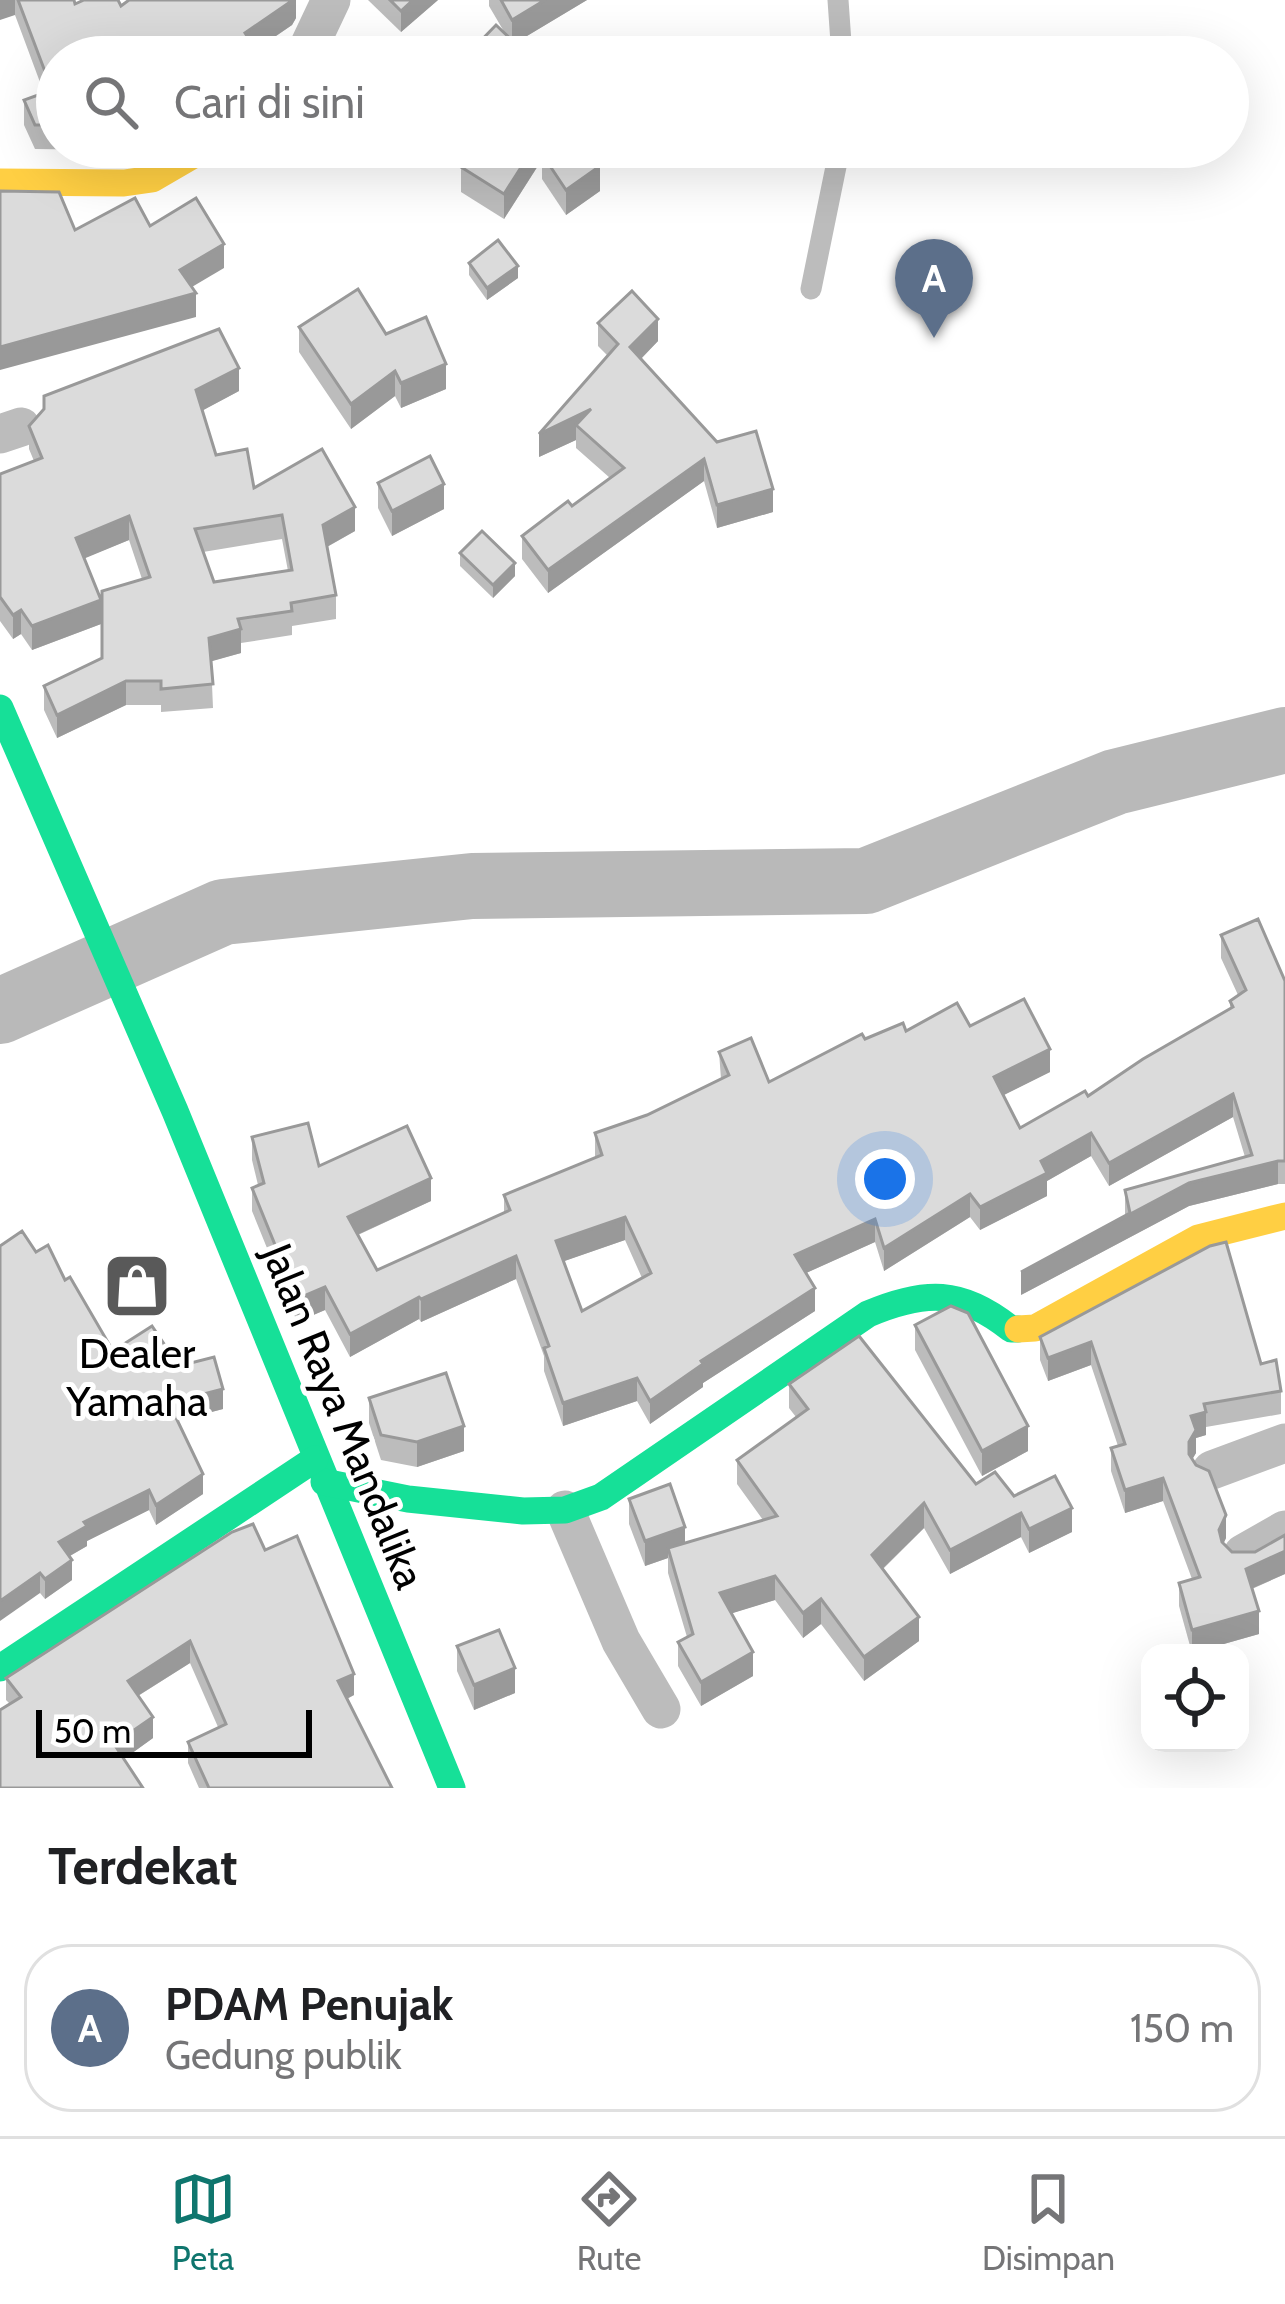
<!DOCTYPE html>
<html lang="id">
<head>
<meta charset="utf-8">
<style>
	:root { --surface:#fff; --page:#f2f2f2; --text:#202124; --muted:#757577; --line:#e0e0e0; --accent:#0f766e }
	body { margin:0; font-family:Cabin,sans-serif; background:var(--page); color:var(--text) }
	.controls { position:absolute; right:36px; bottom:36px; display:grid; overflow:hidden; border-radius:24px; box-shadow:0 12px 48px #0002 }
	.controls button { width:108px; height:108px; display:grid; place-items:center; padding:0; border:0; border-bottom:3px solid var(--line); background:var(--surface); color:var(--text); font:60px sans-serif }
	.scale { position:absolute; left:36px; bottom:30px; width:276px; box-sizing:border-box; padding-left:12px; border:6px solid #000; border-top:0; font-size:33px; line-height:42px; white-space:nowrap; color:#000; -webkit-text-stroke:9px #fff; paint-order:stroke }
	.you { position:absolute; left:885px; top:1179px; width:42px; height:42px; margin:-30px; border:9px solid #fff; border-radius:50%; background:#1a73e8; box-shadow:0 0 0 18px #1a73e833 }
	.badge { display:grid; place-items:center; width:78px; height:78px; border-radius:50%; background:var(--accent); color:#fff; font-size:39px; font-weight:700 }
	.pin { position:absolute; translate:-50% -99px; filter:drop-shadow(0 3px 6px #0008) }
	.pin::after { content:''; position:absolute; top:63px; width:42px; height:36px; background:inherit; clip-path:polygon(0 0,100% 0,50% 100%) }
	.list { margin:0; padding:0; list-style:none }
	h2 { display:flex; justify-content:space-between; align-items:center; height:156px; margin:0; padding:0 48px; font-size:51px }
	h2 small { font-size:39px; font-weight:400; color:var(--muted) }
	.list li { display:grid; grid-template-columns:78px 1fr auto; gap:36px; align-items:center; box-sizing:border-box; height:168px; margin:0 24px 24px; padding:0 24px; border:3px solid var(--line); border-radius:48px }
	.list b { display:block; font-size:45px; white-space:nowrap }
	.list p { margin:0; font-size:39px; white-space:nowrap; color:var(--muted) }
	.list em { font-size:39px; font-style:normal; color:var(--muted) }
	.icon { flex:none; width:66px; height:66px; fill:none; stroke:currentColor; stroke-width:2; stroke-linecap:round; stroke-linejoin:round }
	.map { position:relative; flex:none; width:1285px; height:1788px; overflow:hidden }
	.search { position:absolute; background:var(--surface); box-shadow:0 12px 48px #0002; left:36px; right:36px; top:36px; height:132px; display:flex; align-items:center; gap:30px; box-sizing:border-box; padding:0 42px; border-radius:66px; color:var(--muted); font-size:45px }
	.sheet { height:348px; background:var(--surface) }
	nav { display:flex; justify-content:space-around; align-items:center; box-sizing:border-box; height:168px; border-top:3px solid var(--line); background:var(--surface); font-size:33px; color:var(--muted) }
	nav a { display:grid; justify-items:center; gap:6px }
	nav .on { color:var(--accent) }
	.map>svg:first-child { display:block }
</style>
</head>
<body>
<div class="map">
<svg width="1285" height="1788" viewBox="0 0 1285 1788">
	<rect width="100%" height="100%" fill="#fff"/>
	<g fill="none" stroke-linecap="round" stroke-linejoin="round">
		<path stroke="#b9b9b9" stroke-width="66" d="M0,1011L223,912L472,886L866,881L1115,782L1285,740"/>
		<g stroke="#bcbcbc" stroke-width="21">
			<path d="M838,0L842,57"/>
			<path d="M811,289L840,147"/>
		</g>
		<g stroke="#bcbcbc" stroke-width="39">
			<path d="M304,57L331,0"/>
			<path d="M0,434L21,427"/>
			<path d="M1212,1470L1285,1443"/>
			<path d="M565,1510L621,1641L661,1709"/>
			<path d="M1243,1554L1285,1530"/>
		</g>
		<g stroke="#16e098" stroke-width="27">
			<path d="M0,708L175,1111L452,1788"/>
			<path d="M324,1482L408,1499L523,1511L565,1510L601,1497L868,1314C925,1290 961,1289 1011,1329H1018"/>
			<path d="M0,1668L315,1459"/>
		</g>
		<g stroke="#ffcf43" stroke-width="27">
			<path d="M0,182L124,183L152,179L207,147"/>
			<path d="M1018,1329L1035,1328L1198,1238L1285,1216"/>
		</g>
	</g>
	<g fill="#bcbcbc" fill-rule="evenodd">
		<path d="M0,0H74L75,4L121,6L296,0V18L292,25L256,50L257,57H57V147H113L108,150L35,149L24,125V100L44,93L15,15Z"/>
		<path d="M368,0H438L401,32Z"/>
		<path d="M489,0H587L515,43L519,57L489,6Z"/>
		<path d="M393,147H433L410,167Z"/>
		<path d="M541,147V161L504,219L461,192V167Z"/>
		<path d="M542,154L600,191L566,215L542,179Z"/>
		<path d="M469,263L518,278L487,300L469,275Z"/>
		<path d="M598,323L658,341L641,359L773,512L717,528L704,481L548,593L522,559V536L572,506L610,478L576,448V440L539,457L608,356L598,346Z"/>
		<path d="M299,327L386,334L446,389L401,408L395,396L351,429L299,352Z"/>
		<path d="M239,391L203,410L216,455L254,488L355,531L327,547L336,595V619L292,626V635L241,643V653L211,661L213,708L161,712V705H126L57,738L44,710V686L102,658L142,579L129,540L84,558L101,624L32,650L21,634L13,639L0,621V474L34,461L29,449V426ZM282,539L288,571L214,582L203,552Z"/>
		<path d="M378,483L444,509L392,536L378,508Z"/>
		<path d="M460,553L515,576L493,598L460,566Z"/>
		<path d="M1221,935L1285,981V1184H1278L1189,1206L1021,1295L1125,1216V1190L1245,1157L1233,1117L1109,1186L1091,1156L1047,1181V1196L980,1230L970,1217L884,1271L875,1242L806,1273L815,1311L703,1383V1387L650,1424L637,1401L563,1426L544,1371V1356L516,1279L421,1322L419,1319L350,1357L325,1310L297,1322L252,1211V1188L258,1185L252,1160V1137L319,1166L431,1201L358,1235L377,1270L504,1213V1195L595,1158V1133L647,1115L721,1079L719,1052L769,1082L865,1039L906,1031L970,1026L1050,1072L1003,1095L1020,1128L1088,1096L1230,1009V1001L1238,995L1221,958ZM625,1240L642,1278L582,1311L564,1261Z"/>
		<path d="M36,1252L65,1280L113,1351L179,1366L223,1409L177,1421L203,1494L156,1525L149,1510L87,1541V1546L70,1556L72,1580L45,1599L40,1593Z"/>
		<path d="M915,1325L1028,1451L982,1476L915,1350Z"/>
		<path d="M1040,1337L1261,1364L1281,1391V1414L1206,1427V1435L1196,1438V1453L1192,1459L1226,1538L1223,1544L1232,1552L1285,1574L1252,1589L1259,1634L1192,1653L1179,1606V1583L1192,1579L1163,1501L1125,1513L1111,1471V1448L1118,1446L1091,1365L1048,1381L1040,1360Z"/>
		<path d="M789,1384L976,1484L1014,1496L1072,1532L1029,1553L1021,1537L950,1574L924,1528L883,1569L919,1641L864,1681L821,1624L803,1638L775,1600L732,1613L753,1676L701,1706L678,1666V1642L687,1637L668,1573V1558L645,1566L629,1524V1499L685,1543L763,1520L737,1484V1460L796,1417L789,1408Z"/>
		<path d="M369,1398L464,1451L417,1467L381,1460L369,1423Z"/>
		<path d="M265,1550L354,1695L347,1699L392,1788H199L188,1763V1742L218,1727L190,1663L138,1696L153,1738L124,1759L10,1704L6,1700V1678Z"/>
		<path d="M457,1646L515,1693L474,1710L457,1671Z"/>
	</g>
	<g fill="#999">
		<path d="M0,0H15V15L0,20Z"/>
		<path d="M293,0H296V18L292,25L245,57V33Z"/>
		<path d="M413,0H438L401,32V11Z"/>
		<path d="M545,0H587L512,45V20Z"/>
		<path d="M519,47V57H508Z"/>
		<path d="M410,147H433L410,167Z"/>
		<path d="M534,147H541V161L504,219V194Z"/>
		<path d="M765,147H803L765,156Z"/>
		<path d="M600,166V191L566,215V190Z"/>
		<path d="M224,244V268L180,294V270Z"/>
		<path d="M518,266V278L487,300V288Z"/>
		<path d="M196,293V317L0,370V347Z"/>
		<path d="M658,319V341L630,370V347Z"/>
		<path d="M446,364V389L401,408V383Z"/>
		<path d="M239,368V391L196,414V390Z"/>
		<path d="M395,371V396L351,429V404Z"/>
		<path d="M591,409L576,425V440L539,457V434Z"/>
		<path d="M704,459V481L548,593V570Z"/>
		<path d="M444,484V509L392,536V511Z"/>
		<path d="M773,489V512L717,528V505Z"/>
		<path d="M355,507V531L323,549V525Z"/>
		<path d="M129,516V540L76,562V538Z"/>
		<path d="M515,563V576L493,598V585Z"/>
		<path d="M101,600V624L32,650V626Z"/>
		<path d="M21,610V634L13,639V615Z"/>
		<path d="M241,629V653L209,662V638Z"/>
		<path d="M126,681V705L57,738V715Z"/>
		<path d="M1050,1049V1072L994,1100V1077Z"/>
		<path d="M1233,1094V1117L1109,1186V1163Z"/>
		<path d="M1091,1133V1156L1047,1181V1196L980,1230V1207L1041,1161Z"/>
		<path d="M1278,1161V1184L1189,1206L1021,1295V1272L1189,1183Z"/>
		<path d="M431,1178V1201L348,1239V1217Z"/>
		<path d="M970,1194V1217L884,1271V1248Z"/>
		<path d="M625,1217V1240L556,1264V1241Z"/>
		<path d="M875,1219V1242L795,1278V1255Z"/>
		<path d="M516,1256V1279L421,1322V1299Z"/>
		<path d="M325,1287V1310L297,1322V1299Z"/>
		<path d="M815,1288V1311L703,1383V1387L650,1424V1401L701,1361Z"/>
		<path d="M419,1297V1319L350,1357V1334Z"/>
		<path d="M1091,1342V1365L1048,1381V1358Z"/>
		<path d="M637,1378V1401L563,1426V1403Z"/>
		<path d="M223,1389V1409L169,1423V1403Z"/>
		<path d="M1206,1412V1435L1196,1438V1453L1189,1465L1191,1416Z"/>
		<path d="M464,1426V1451L417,1467V1442Z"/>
		<path d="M1028,1426V1451L982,1476V1451Z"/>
		<path d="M203,1474V1494L156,1525V1505Z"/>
		<path d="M1163,1478V1501L1125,1513V1490Z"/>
		<path d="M149,1490V1510L87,1541V1546L59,1562V1542L84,1522Z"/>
		<path d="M924,1503V1528L872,1579V1555Z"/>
		<path d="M1072,1508V1532L1029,1553V1529Z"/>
		<path d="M1021,1513V1537L950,1574V1550Z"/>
		<path d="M1226,1515V1538L1219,1553V1530Z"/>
		<path d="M685,1527V1552L668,1548V1558L645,1566V1541Z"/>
		<path d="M1285,1551V1574L1246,1591V1569Z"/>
		<path d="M72,1560V1580L45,1599V1579Z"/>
		<path d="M40,1573V1593L0,1621V1601Z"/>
		<path d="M775,1576V1600L720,1617V1593Z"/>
		<path d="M821,1599V1624L803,1638V1613Z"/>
		<path d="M1259,1611V1634L1192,1653V1630Z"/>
		<path d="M919,1617V1641L864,1681V1657Z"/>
		<path d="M190,1641V1663L128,1702V1681Z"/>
		<path d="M753,1652V1676L701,1706V1682Z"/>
		<path d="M515,1668V1693L474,1710V1685Z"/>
		<path d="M354,1674V1695L338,1703V1681Z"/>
		<path d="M153,1717V1738L114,1766V1744Z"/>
	</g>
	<g fill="#dbdbdb" stroke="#999" stroke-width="3" fill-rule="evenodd">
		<path d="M18,0H74L75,4L84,0H118L121,6L129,0H293L245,33L257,52L250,57H57V125H35L24,100L52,90Z"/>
		<path d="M390,0H413L401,11Z"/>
		<path d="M501,0H545L512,20Z"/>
		<path d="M496,25L519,47L508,57H465Z"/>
		<path d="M473,147H534L504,194L461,167Z"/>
		<path d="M552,147H587L600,166L566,190L542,154Z"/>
		<path d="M0,191L59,192L75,230L135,198L150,226L196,198L224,244L180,270L196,293L0,347Z"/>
		<path d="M498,240L518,266L487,288L469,263Z"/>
		<path d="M358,289L386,334L426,317L446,364L401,383L395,371L351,404L299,327Z"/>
		<path d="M632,291L658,319L630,347L717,442L756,431L773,489L717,505L704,459L548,570L522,536L568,501L572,506L624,468L576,425L591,409L539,434L618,344L598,323Z"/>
		<path d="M219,329L239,368L196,390L216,455L247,449L254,488L322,449L355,507L323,525L336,595L291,603L292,611L238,619L241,629L209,638L213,684L161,689V681H126L57,715L44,686L102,658V591L150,577L129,516L76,538L101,600L32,626L21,610L13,615L0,597V474L42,458L29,426L44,409V396ZM282,515L292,570L214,582L195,529Z"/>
		<path d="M430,456L444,484L392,511L378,483Z"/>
		<path d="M482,531L515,563L493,585L460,553Z"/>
		<path d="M1258,919L1285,981V1161H1278L1189,1183L1021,1272L1130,1213L1125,1190L1252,1155L1233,1094L1109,1163L1091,1133L1041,1161L1047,1173L980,1207L970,1194L884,1248L875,1219L795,1255L815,1288L701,1361L703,1364L650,1401L637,1378L563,1403L544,1348L549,1346L516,1256L421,1299L419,1297L350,1334L325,1287L297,1299L252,1188L264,1183L252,1137L308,1123L319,1166L407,1126L431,1178L348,1217L377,1270L510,1210L504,1195L602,1155L595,1133L647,1115L729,1075L719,1052L751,1038L769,1082L862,1034L865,1039L903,1023L906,1031L957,1003L970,1026L1024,999L1050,1049L994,1077L1020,1128L1085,1091L1088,1096L1143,1059L1233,1007L1230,1001L1246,990L1221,935ZM625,1217L651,1273L582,1311L556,1241Z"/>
		<path d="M22,1231L36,1252L48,1245L65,1280L70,1277L113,1351L152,1326L179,1366L214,1357L223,1389L169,1403L203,1474L156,1505L149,1490L84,1522L87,1526L59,1542L72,1560L45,1579L40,1573L0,1601V1246Z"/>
		<path d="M1226,1242L1261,1364L1276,1360L1281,1391L1204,1404L1206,1412L1191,1416L1196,1430L1189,1442V1454L1196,1465L1209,1471L1226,1515L1219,1530L1222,1542L1232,1552H1255L1285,1535V1551L1246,1569L1259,1611L1192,1630L1179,1583L1200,1577L1163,1478L1125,1490L1111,1448L1125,1444L1091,1342L1048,1358L1040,1337L1210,1246Z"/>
		<path d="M951,1306L968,1313L1028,1426L982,1451L915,1325Z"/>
		<path d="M859,1336L976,1484L995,1472L1014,1496L1055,1476L1072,1508L1029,1529L1021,1513L950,1550L924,1503L872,1555L919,1617L864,1657L821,1599L803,1613L775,1576L720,1593L753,1652L701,1682L678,1642L693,1634L668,1548L777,1516L737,1460L808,1409L789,1384Z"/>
		<path d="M446,1373L464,1426L417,1442L381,1435L369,1398Z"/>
		<path d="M670,1484L685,1527L645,1541L629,1499Z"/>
		<path d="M253,1524L265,1550L297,1536L354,1674L338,1681L392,1788H209L188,1742L226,1724L190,1641L128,1681L153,1717L114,1744L143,1788H0V1710L21,1697L6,1678L232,1532Z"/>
		<path d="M499,1630L515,1668L474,1685L457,1646Z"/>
	</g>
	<defs>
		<symbol id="shop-square" viewBox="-11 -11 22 22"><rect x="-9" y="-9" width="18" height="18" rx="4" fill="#595959" stroke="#fff"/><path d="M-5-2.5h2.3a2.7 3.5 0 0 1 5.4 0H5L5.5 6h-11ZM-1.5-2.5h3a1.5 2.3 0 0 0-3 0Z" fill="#fff"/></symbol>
	</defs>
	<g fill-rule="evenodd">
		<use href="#shop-square" x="99" y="1248" width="76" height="76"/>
	</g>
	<g text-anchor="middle" stroke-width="10" stroke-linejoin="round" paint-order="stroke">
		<g font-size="42" fill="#000" stroke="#fff">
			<text x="137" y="1368">Dealer<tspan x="137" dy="48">Yamaha</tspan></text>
		</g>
		<g font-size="42" fill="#000" stroke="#fff">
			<text transform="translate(344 1416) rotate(68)" y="15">Jalan Raya Mandalika</text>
		</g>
	</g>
</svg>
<div class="controls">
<button><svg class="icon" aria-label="locate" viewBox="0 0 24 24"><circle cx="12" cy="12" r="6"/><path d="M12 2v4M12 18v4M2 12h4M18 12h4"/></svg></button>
</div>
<div class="scale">50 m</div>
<div class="you"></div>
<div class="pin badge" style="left:934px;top:338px;background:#5c6f8a">A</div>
<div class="search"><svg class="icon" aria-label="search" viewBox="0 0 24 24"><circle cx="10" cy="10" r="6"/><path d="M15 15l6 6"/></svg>Cari di sini</div>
</div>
<section class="sheet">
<h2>Terdekat<small></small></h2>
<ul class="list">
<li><span class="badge" style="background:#5c6f8a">A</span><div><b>PDAM Penujak</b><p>Gedung publik</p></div><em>150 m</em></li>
</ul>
</section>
<nav>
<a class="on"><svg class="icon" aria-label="map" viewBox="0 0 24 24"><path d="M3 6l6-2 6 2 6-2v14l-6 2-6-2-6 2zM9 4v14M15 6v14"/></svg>Peta</a>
<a><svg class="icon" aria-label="directions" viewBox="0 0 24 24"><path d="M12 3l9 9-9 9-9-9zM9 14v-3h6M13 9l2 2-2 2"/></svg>Rute</a>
<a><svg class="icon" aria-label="saved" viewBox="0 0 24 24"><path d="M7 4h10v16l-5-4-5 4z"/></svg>Disimpan</a>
</nav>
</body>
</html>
